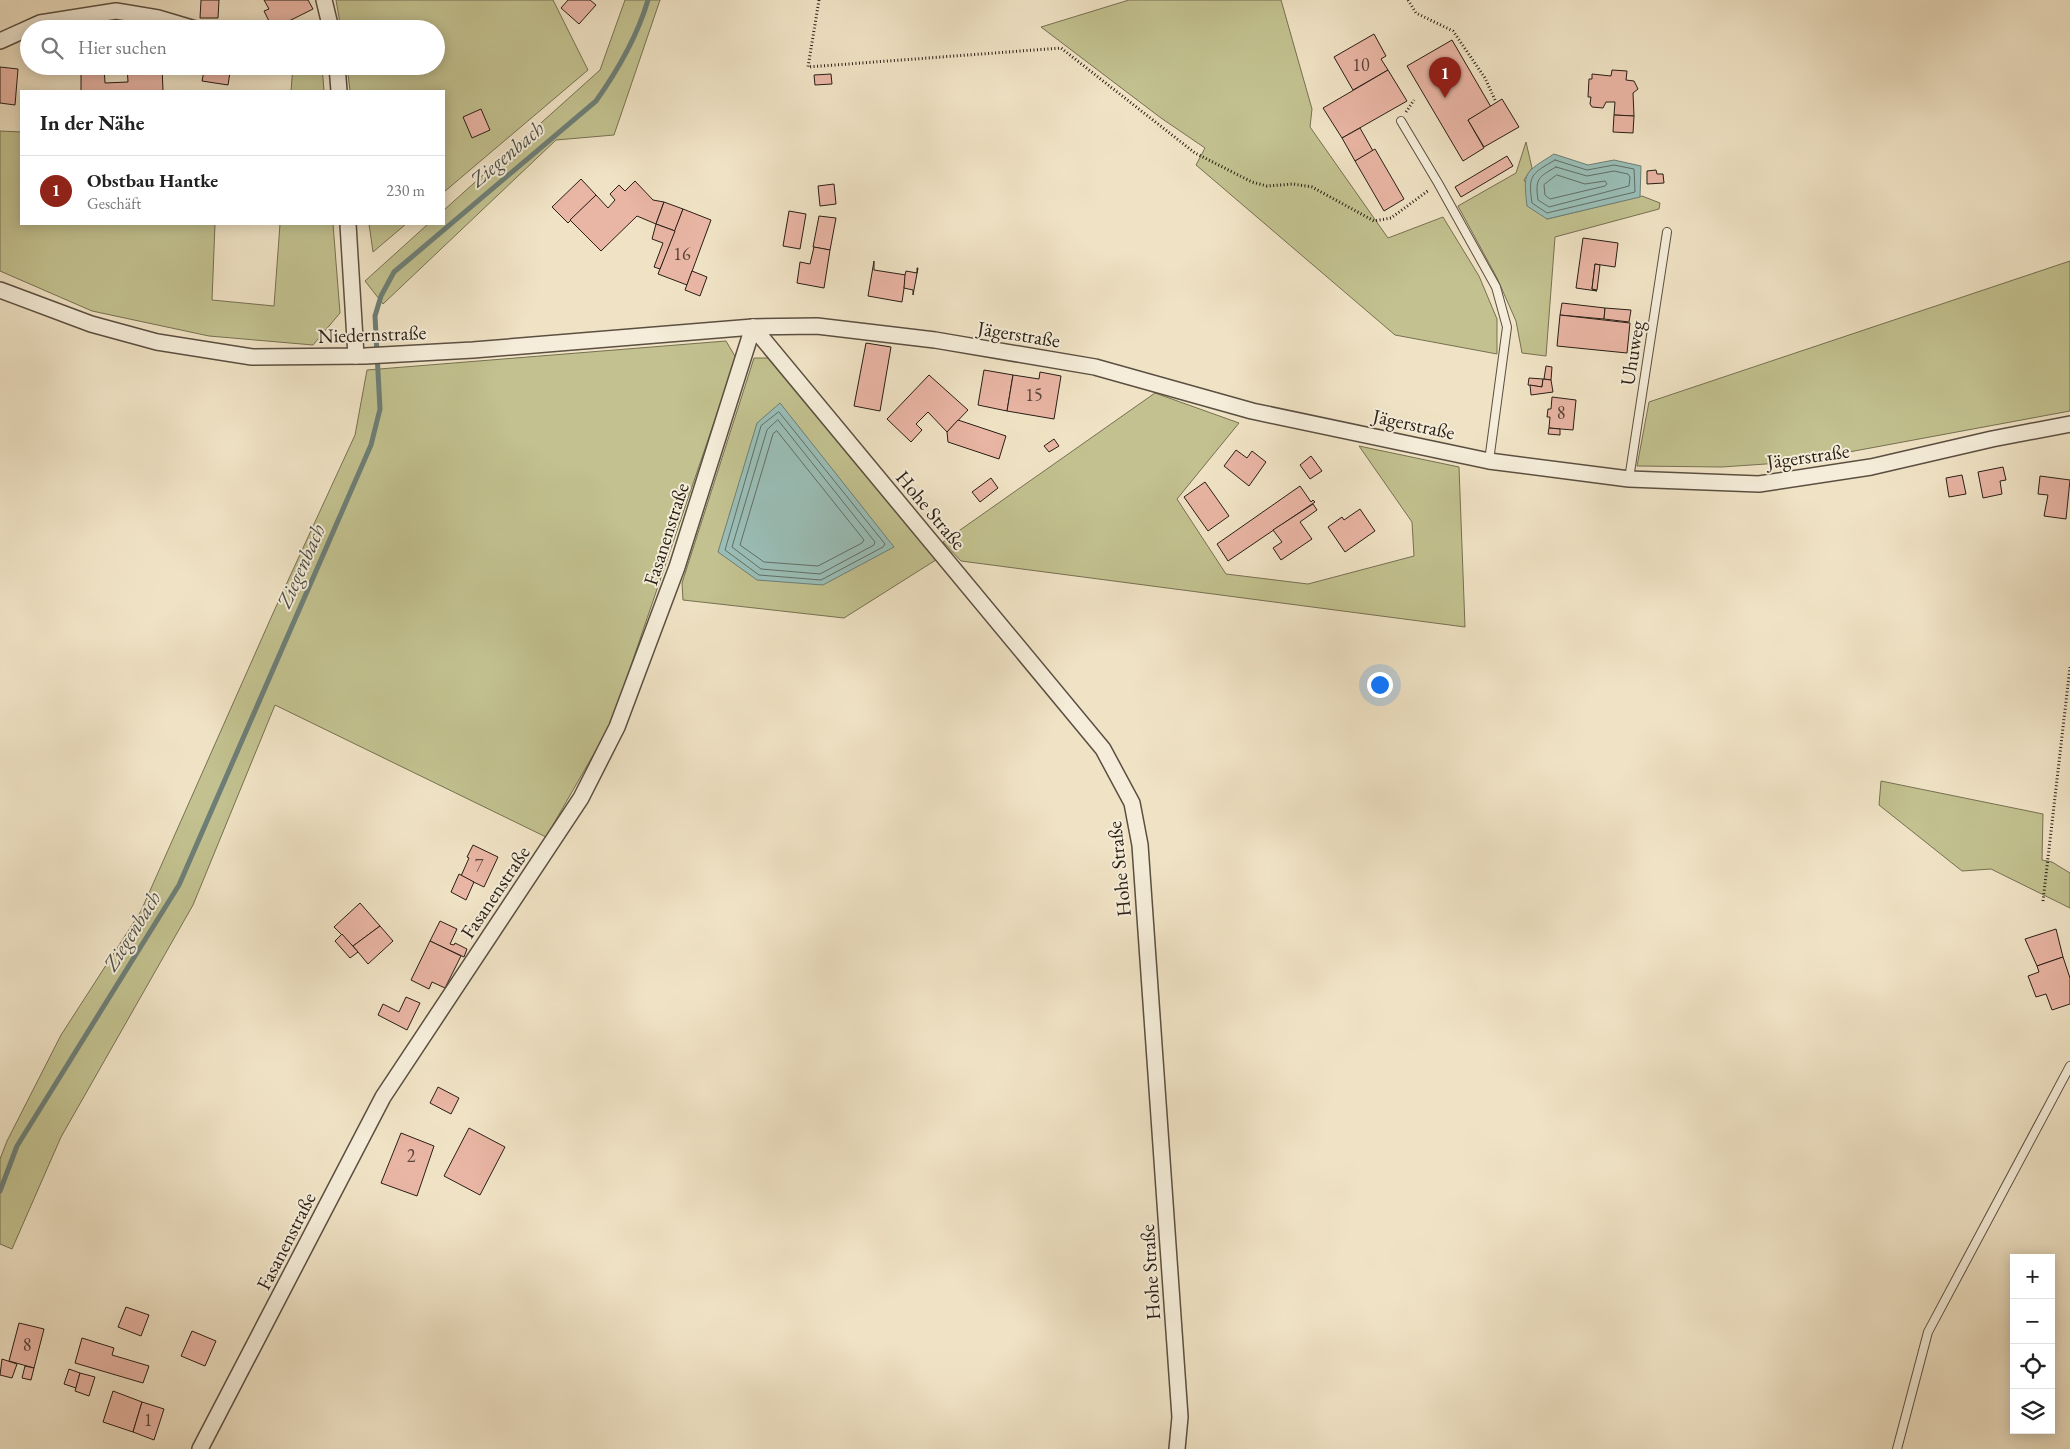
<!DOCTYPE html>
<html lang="de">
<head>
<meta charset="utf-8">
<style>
	:root { --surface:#fff; --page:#f6f6f6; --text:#222; --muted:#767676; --line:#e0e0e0; --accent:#8f2418 }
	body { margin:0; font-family:"EB Garamond",serif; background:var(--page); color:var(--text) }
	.controls { position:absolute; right:15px; bottom:15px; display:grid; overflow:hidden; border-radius:0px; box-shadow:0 2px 12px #0003 }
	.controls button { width:45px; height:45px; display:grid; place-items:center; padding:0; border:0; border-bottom:1px solid var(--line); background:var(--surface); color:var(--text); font:25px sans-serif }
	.you { position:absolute; left:1379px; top:684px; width:18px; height:18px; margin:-12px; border:4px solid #fff; border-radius:50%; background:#1a73e8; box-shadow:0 0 0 8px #1a73e833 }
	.badge { display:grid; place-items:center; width:32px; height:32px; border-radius:50%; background:var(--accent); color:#fff; font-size:16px; font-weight:700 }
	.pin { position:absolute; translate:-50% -41px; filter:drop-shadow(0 1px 2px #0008) }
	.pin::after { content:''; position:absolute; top:26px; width:18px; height:15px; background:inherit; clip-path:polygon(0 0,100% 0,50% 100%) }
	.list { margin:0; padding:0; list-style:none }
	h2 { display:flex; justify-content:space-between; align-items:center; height:65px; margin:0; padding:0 20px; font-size:21px }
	h2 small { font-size:16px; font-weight:400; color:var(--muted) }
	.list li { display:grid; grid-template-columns:32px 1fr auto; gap:15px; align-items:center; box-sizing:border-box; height:70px; padding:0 20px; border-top:1px solid var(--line) }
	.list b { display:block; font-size:19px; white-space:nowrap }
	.list p { margin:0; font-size:16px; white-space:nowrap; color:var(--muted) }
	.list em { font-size:16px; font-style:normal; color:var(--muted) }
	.icon { flex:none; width:28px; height:28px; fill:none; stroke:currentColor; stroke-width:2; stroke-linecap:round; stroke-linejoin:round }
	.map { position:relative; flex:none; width:2070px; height:1449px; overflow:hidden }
	.search { position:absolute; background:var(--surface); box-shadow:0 2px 12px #0003; left:20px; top:20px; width:425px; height:55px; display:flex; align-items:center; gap:12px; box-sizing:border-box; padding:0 18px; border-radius:28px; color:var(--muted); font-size:19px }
	.panel { position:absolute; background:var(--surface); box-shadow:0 2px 12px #0003; left:20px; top:90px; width:425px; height:135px; border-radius:0px }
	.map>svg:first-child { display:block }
</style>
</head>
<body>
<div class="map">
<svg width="2070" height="1449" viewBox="0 0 2070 1449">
	<rect width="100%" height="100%" fill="#f0e3c5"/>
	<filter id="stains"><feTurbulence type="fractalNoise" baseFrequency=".004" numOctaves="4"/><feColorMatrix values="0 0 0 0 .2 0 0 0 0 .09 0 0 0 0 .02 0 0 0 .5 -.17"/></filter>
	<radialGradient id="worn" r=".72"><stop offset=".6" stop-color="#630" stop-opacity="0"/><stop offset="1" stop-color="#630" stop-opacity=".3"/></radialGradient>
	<g fill="#c2c18f" stroke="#767052">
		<path d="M336,0H553L588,70L444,192V91H350L347,66H436V29H341Z"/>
		<path d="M625,0H660L614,135L556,140L383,304L365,281L428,224H444V210L600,70Z"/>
		<path d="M1129,0H1281L1312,109L1310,127L1388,238L1443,217L1479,276L1497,319V354L1395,335L1196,165L1205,148L1161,118L1041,27Z"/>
		<path d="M293,66H322L324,91H291Z"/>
		<path d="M0,131L21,132V224H215L212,300L274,306L280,224H333L340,313L313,345L209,336L92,311L0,271Z"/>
		<path d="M1526,142L1532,168L1524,180L1547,219L1642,196L1660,203L1659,209L1555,237L1546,356L1522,353L1516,321L1497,278L1458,206L1516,173Z"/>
		<path d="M369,224H406L373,252Z"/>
		<path d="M2070,261V411L1795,462L1722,467L1637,466L1649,402Z"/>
		<path d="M726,341L736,358L611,724L546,837L275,705L193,905L61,1137L12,1249L0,1244V1159L7,1141L61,1035L141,911L274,611L355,435L367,370Z"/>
		<path d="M754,358H771L939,558L844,618L683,600L682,583Z"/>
		<path d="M1155,393L1239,423L1177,499L1226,574L1308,584L1414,556L1412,522L1359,446L1459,467L1465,627L961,561L943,542Z"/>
		<path d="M1881,781L2043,814L2042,860L2052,862L2070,873V908L1991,869L1962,871L1879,805Z"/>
	</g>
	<g fill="#9abeb7" stroke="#6d7e76">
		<path d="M1554,154L1588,165L1614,160L1641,166L1640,197L1547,219L1527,206C1523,171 1524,173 1554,154Z"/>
		<path d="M780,403L894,547L823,585L757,580L718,552L757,423Z"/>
	</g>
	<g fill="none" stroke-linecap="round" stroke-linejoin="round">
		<g stroke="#626e66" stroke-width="1">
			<path d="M1555,160L1587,170L1614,165L1634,169L1635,192L1547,213L1532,203C1528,175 1531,174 1555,160Z"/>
			<path d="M1556,167L1587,176L1614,171L1628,174L1630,177L1629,186L1549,207L1538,200C1535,179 1538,177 1556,167Z"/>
			<path d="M1557,175L1585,184L1605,181L1607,184L1605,186L1550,199L1545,195L1544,185Z"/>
			<path d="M779,412L885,544L883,547L821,580L759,575L725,550L761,426Z"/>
			<path d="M778,420L875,542L874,545L820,574L761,569L732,547L767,430Z"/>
			<path d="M777,431L864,540L862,543L818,566L764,562L740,545L773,434Z"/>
		</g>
		<path stroke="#6d7e76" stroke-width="5" d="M0,1191L17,1146L179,885L371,445L380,409L375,316L381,296L394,272L596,101C618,70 637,37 648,0"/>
	</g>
	<g fill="#e9b5a4" stroke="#291e15">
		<path d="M201,0H219L218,18H200Z"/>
		<path d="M264,0H308L313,9L273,29L264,11L269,9Z"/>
		<path d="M568,0H590L596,5L579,24L561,8Z"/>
		<path d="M1374,34L1386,56L1381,59L1388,70L1353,90L1334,57Z"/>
		<path d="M1452,40L1491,107L1468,120L1484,148L1463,161L1407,66Z"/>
		<path d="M81,66H104L105,83L128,82L127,66H162L163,91H81Z"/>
		<path d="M205,66H231L228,85L202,81Z"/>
		<path d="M0,67L18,69L15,105L0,103Z"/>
		<path d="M1388,70L1407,101L1342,138L1323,108Z"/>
		<path d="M1612,70L1627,71L1626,80L1634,81L1638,89L1633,93L1634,116L1614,115L1615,102H1606L1603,108L1592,107L1590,104L1591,97H1588L1589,79H1592V74L1611,76Z"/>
		<path d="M831,74L832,84L815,85L814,75Z"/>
		<path d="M1502,99L1519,127L1484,147L1468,120Z"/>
		<path d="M481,109L490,130L472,138L463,117Z"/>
		<path d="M1614,115L1634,116L1633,133L1613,132Z"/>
		<path d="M1360,128L1373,151L1355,161L1342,138Z"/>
		<path d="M1375,149L1404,199L1384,211L1355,161Z"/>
		<path d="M1507,156L1513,166L1461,197L1455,187Z"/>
		<path d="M1656,170L1657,174H1663L1664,183L1647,184V171Z"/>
		<path d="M581,179L596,195L568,223L552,207Z"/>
		<path d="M635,181L653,200L664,202L656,224L637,216L601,251L570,220L596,195L608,208L615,200L610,194L619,185L625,191Z"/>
		<path d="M834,184L836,204L820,206L818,186Z"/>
		<path d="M664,202L683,209L675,231L656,224Z"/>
		<path d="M683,209L711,220L687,285L658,274Z"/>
		<path d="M789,211L806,214L800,249L783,246Z"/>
		<path d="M819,216L836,218L830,250L813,247Z"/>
		<path d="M656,224L675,231L660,269L654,267L663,243L652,239Z"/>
		<path d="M1583,238L1618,243L1615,267L1595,264L1592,289L1597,291L1576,288Z"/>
		<path d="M814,247L830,250L824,288L797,283L800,262L810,264Z"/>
		<path d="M874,261V270L906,275L902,302L868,296Z"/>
		<path d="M1595,264L1600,265L1597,290L1592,289Z"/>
		<path d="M917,268H918L913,295V290L904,288L905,275L906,271L917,273Z"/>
		<path d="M692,271L707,277L700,296L685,290Z"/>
		<path d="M1562,303L1605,308L1604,319L1560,315Z"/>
		<path d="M1605,308L1631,310L1629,322L1604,319Z"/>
		<path d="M1560,315L1630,323L1627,353L1557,346Z"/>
		<path d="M866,343L891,347L880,411L854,406Z"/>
		<path d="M1546,366L1552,367L1551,380L1544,379Z"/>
		<path d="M984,370L1013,375L1007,411L978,405Z"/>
		<path d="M1040,372L1061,376L1054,419L1007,411L1013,375L1039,379Z"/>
		<path d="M929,375L968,410L947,432L928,412L916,424L922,430L911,442L887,419Z"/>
		<path d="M1529,378L1543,379L1542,387L1528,385Z"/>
		<path d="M1543,379L1551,380L1553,392L1531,395L1530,385L1542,387Z"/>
		<path d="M1552,397L1576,400L1573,430L1549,428L1550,417H1547L1548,409H1551Z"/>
		<path d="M958,420L1006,436L999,459L948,442L947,432Z"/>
		<path d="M1549,428L1560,429V435L1548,434Z"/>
		<path d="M1054,439L1059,446L1049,452L1044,446Z"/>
		<path d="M1236,450L1247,458L1252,451L1266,462L1249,486L1224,466Z"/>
		<path d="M1311,456L1322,471L1310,479L1300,465Z"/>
		<path d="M2003,467L2006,480L2000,481L2002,494L1983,498L1978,472Z"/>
		<path d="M1962,475L1966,494L1949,497L1946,478Z"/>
		<path d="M2040,476L2070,480L2066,519L2044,516L2048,495L2038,494Z"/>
		<path d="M991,478L998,488L980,502L972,492Z"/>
		<path d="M1205,482L1229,516L1208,531L1184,497Z"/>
		<path d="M1300,486L1311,502L1313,500L1315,502L1228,561L1217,544Z"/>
		<path d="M1313,504L1317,510L1300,522L1312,539L1281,560L1273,548L1282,542L1273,530Z"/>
		<path d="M1360,509L1375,531L1345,552L1328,527L1342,517L1344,520Z"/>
		<path d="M473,845L498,857L484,887L461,876L469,858L467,857Z"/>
		<path d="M459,874L474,882L466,900L451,892Z"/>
		<path d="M360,903L380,926L353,946L334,927Z"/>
		<path d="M440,921L457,929L450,944L454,945L455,943L467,949L464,957L430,941Z"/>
		<path d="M380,926L393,941L368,964L353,946Z"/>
		<path d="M2056,929L2063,957L2037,966L2025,939Z"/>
		<path d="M342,934L358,952L350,958L335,941Z"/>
		<path d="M430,941L461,956L445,988L432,982L429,989L411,980Z"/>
		<path d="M2063,957L2070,978V1004L2052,1010L2046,994L2036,997L2028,976L2039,972L2037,966Z"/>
		<path d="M406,997L420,1003L407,1030L378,1015L383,1004L399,1012Z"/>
		<path d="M438,1087L459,1098L451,1114L430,1103Z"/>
		<path d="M469,1128L505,1147L480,1195L444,1176Z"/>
		<path d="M401,1133L434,1146L417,1196L381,1183Z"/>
		<path d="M126,1307L149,1315L141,1336L118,1327Z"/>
		<path d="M19,1323L44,1329L34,1368L9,1361Z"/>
		<path d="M192,1331L216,1341L205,1366L181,1356Z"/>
		<path d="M82,1338L114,1348L112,1355L149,1366L143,1383L75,1363Z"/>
		<path d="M2,1359L17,1364L12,1378L0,1375Z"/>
		<path d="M25,1366L34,1368L31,1380L22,1378Z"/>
		<path d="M69,1369L80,1373L76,1388L64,1384Z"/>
		<path d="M80,1373L95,1377L89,1396L75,1391Z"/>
		<path d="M113,1391L142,1402L133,1432L103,1422Z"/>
		<path d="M142,1402L164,1409L154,1440L133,1432Z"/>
	</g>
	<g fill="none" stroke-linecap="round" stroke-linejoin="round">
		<defs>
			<g id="lane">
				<path d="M1401,121L1438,183L1496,287L1507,327L1489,461"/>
				<path d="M1629,479L1667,232"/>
				<path d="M1897,1449L1928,1332L2070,1066"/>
			</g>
			<g id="street">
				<path d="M324,0L331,29"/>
				<path d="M0,41L40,23L116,11L158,18L195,29"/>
				<path d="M337,66L339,91"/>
				<path d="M348,224L356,356"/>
				<path d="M0,290L91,324L157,342L252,357L365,356L473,350L753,327L817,326L935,340L1095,367L1252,411L1489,461L1629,479L1759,484L1871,467L1992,439L2070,424"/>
				<path d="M753,327L1103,749L1132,803L1140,845L1180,1417L1177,1449"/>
				<path d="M200,1449L383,1097L581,798L617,727L677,567L753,327"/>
			</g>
		</defs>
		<use href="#lane" stroke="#5b4f41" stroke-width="10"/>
		<use href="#street" stroke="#5b4f41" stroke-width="18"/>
		<g stroke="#291e15" stroke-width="3" stroke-dasharray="1 2.5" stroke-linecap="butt">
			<path d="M819,0L808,67L1061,48L1195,153L1252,182L1267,186L1293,184L1312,187L1374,221L1391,218L1429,190"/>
			<path d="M1408,0L1416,13L1453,31L1485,78L1495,100"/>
			<path d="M1406,112L1414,100"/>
			<path d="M2043,901L2070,667"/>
		</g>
		<use href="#lane" stroke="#f5edd9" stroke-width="8"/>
		<use href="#street" stroke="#f5edd9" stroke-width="15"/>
	</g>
	<g text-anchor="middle" stroke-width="4" stroke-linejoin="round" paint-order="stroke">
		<g font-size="18" fill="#594439">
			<text x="1361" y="71">10</text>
			<text x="682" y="260">16</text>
			<text x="1034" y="401">15</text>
			<text x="1561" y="419">8</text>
			<text x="479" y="872">7</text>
			<text x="411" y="1162">2</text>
			<text x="27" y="1351">8</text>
			<text x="148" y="1426">1</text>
		</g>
		<g font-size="20" fill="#291e15" stroke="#f5edd9">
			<text transform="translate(372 334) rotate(-2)" y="7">Niedernstraße</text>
			<text transform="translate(1019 334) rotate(9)" y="7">Jägerstraße</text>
			<text transform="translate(1632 353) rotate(-81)" y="7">Uhuweg</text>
			<text transform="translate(1414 424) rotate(12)" y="7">Jägerstraße</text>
			<text transform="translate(1808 456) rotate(-8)" y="7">Jägerstraße</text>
			<text transform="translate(931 510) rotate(50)" y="7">Hohe Straße</text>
			<text transform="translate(666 534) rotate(-72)" y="7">Fasanenstraße</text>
			<text transform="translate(1119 869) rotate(-96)" y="7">Hohe Straße</text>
			<text transform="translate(495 892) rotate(-56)" y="7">Fasanenstraße</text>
			<text transform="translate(286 1241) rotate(-63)" y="7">Fasanenstraße</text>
			<text transform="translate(1150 1272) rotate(-94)" y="7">Hohe Straße</text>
		</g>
		<g font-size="21" font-style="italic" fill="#4b4e46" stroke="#f5edd9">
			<text transform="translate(507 154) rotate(-40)" y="7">Ziegenbach</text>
			<text transform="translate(301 566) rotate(-66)" y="7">Ziegenbach</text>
			<text transform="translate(132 931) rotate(-58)" y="7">Ziegenbach</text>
		</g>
	</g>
	<rect width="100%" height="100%" filter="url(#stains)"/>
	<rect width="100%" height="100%" fill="url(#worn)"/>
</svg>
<div class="controls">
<button>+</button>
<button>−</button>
<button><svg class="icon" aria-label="locate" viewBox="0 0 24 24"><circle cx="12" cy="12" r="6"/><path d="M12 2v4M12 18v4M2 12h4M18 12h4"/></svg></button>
<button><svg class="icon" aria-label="layers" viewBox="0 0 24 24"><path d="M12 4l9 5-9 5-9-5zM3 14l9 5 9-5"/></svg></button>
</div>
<div class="you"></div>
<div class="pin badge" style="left:1445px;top:98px">1</div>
<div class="search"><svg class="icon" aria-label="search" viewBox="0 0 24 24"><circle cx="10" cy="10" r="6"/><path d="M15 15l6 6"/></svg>Hier suchen</div>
<section class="panel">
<h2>In der Nähe<small></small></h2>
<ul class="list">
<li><span class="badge">1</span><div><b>Obstbau Hantke</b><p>Geschäft</p></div><em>230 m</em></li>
</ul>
</section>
</div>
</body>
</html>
